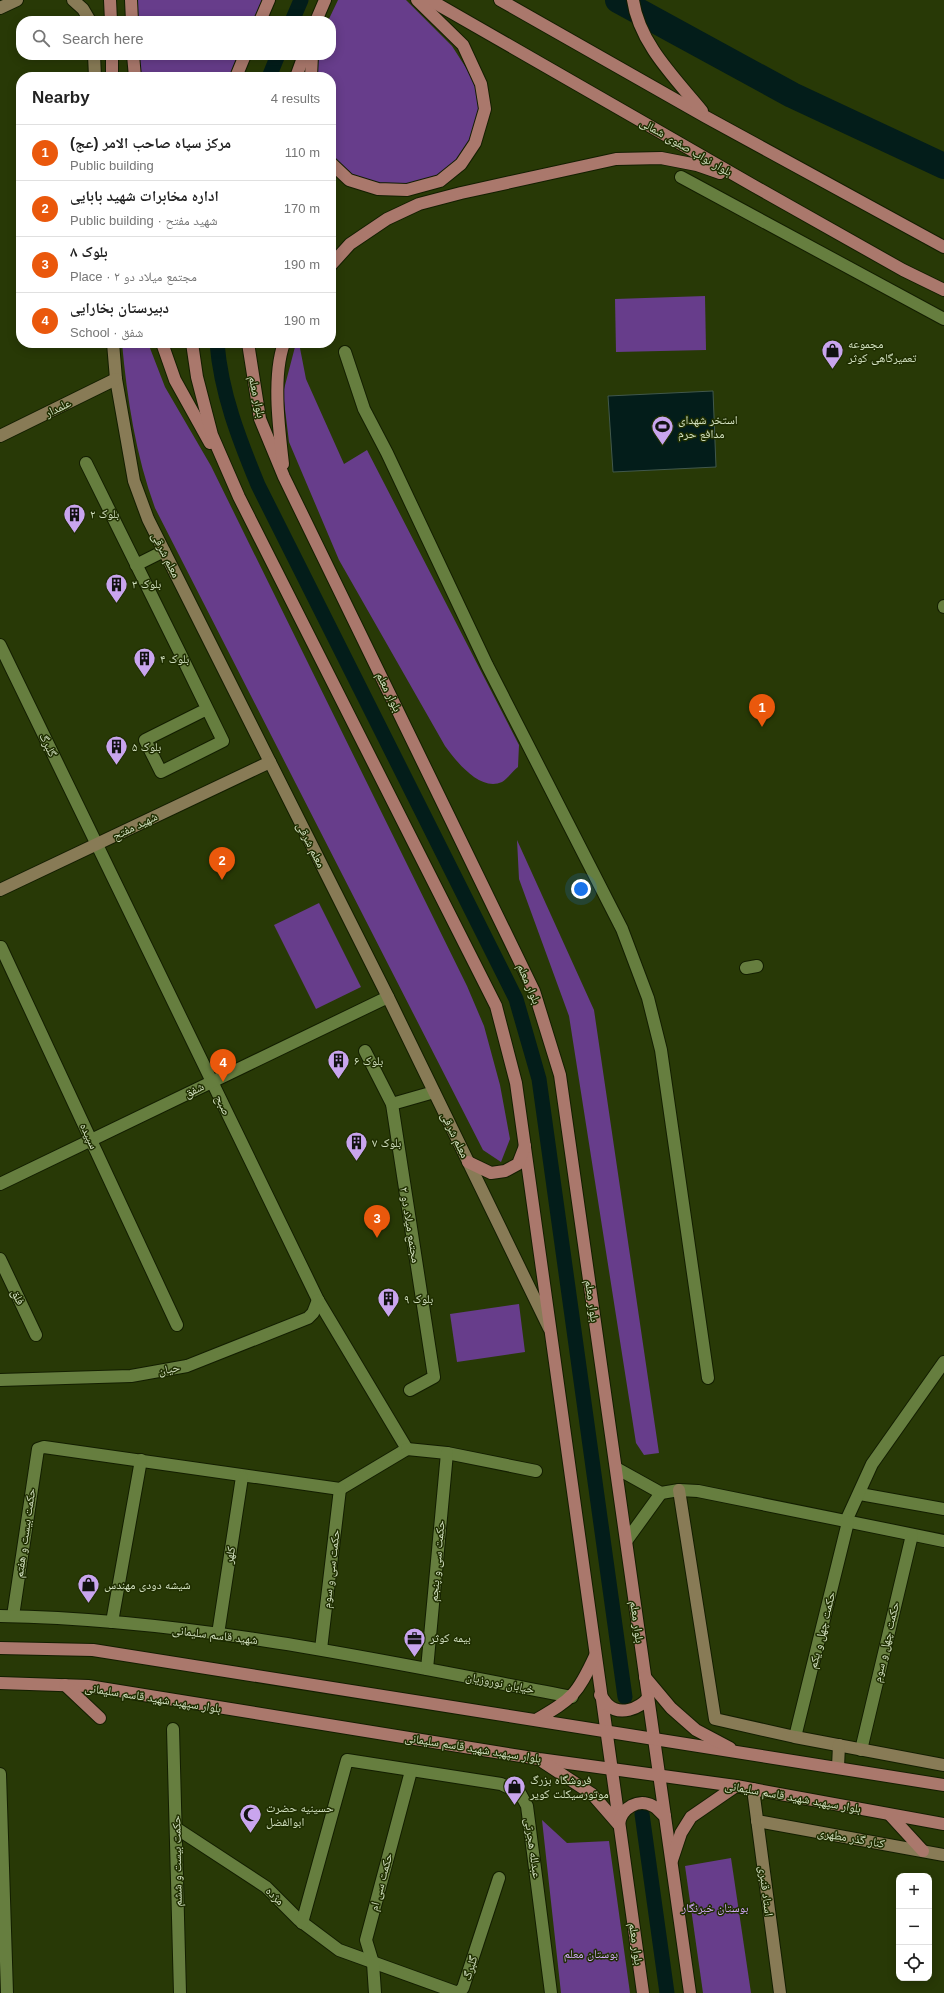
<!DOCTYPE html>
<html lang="en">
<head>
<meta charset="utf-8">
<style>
	:root { --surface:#fff; --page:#f2f2f2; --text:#222; --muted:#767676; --line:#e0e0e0; --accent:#ea580c }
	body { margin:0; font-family:Arial,"Noto Naskh Arabic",sans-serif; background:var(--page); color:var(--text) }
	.controls { position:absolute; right:12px; bottom:12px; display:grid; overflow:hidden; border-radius:8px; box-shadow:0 2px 10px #0003 }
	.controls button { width:36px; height:36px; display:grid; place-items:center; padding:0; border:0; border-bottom:1px solid var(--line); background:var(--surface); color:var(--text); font:20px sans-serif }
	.you { position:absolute; left:581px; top:889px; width:14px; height:14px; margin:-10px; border:3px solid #fff; border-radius:50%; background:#1a73e8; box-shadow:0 0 0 6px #1a73e833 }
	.badge { display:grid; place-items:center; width:26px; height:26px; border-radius:50%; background:var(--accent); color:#fff; font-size:13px; font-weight:700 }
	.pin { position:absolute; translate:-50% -33px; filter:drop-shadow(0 1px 2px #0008) }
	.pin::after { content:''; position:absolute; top:21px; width:14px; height:12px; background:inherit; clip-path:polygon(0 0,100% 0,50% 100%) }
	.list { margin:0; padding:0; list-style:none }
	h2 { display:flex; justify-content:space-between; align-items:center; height:52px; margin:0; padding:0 16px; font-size:17px }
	h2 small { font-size:13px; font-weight:400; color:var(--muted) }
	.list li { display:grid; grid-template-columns:26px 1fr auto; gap:12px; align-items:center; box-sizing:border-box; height:56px; padding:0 16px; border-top:1px solid var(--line) }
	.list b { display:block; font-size:15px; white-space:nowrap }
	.list p { margin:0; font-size:13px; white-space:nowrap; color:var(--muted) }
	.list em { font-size:13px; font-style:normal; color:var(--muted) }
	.icon { flex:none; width:22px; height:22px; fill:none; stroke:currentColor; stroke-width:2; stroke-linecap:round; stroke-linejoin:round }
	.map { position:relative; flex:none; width:944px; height:1993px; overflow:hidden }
	.search { position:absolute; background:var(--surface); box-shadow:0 2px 10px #0003; left:16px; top:16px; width:320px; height:44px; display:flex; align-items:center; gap:10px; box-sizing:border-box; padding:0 14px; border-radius:16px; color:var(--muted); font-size:15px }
	.panel { position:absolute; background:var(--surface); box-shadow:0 2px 10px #0003; left:16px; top:72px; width:320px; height:276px; border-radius:16px }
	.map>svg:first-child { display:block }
</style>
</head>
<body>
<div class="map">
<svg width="944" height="1993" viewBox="0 0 944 1993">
	<rect width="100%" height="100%" fill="#283906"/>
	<g fill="#673d8b">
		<path d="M135,0H262L253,21H136Z"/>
		<path d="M338,0H406L452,46L477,85L481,108L472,140L458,161L438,178L406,186H380L350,176L331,159V77H316L319,55H331V21H328Z"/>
		<path d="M139,55H239L230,77H141Z"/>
		<path d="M705,296L706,350L616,352L615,299Z"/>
		<path d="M122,343H148L165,387L211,466L467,986L484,1026L500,1085L510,1139L501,1162L483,1150L155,508C136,456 127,399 122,343Z"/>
		<path d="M296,343H299L306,379L344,464L367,450L519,745L518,767C513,771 507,779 502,782C480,792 456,761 445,746L339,560L289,442L283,393Z"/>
		<path d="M517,840L594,1010L659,1453L644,1455L636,1443L569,1016L519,879Z"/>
		<path d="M319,903L361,987L316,1009L274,925Z"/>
		<path d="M519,1304L525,1352L457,1362L450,1314Z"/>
		<path d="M542,1820L567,1843L609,1841L630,1993H561Z"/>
		<path d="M731,1858L751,1993H703L685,1866Z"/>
	</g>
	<path fill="#031d1a" stroke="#41584c" d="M713,391L716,467L613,472L608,396Z"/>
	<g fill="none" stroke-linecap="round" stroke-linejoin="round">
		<g stroke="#031d1a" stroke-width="15">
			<path d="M292,21L301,0"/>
			<path d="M269,77L278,55"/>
			<path d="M217,343C221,393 239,439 258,485L516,999L539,1079L625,1697"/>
			<path d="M642,1814L667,1993"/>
		</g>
		<path stroke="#031d1a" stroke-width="26" d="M618,0L792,95L944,166"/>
		<defs>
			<g id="street">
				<path d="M681,177L944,319"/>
				<path d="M345,352L364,409L387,453L487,665L622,929L648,998L661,1050L708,1378"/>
				<path d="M86,463C132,556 178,648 223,741L161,772L145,740L207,709"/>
				<path d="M136,565L164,551"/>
				<path d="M944,606V607"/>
				<path d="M0,645L318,1300L407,1449L340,1489L44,1447L38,1449L13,1616"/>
				<path d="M1,947L177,1325"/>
				<path d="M746,968L757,966"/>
				<path d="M365,1051L392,1104L434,1377L410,1390"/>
				<path d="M392,1104L434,1092"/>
				<path d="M0,1184L388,997"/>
				<path d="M0,1259L36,1335"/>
				<path d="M0,1380L131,1376L187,1366L308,1318L313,1313L318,1300"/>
				<path d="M407,1449L447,1453L536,1471"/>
				<path d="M616,1468L661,1493L679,1490L698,1491L944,1541"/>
				<path d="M860,1494L944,1509"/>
				<path d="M846,1521L872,1464L944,1362"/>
				<path d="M627,1540L661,1493"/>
				<path d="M0,1616C193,1619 383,1661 572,1697"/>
				<path d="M112,1622L141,1460"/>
				<path d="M218,1634L242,1477"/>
				<path d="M321,1649L340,1489"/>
				<path d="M427,1669L447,1453"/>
				<path d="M173,1729L180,1993"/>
				<path d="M795,1737L848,1522"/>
				<path d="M861,1750L912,1535"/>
				<path d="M0,1774L7,1993"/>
				<path d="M176,1828L266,1887L299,1920L339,1950L458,1993L463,1988L499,1878"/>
				<path d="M302,1923L347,1760L501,1784L520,1793L527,1806L551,1993"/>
				<path d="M375,1993L373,1963L366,1940L411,1771"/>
			</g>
			<g id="secondary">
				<path d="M73,0L83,9L90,21"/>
				<path d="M0,8L17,0"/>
				<path d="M94,55L95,77"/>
				<path d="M113,343L116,379L134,481L148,519L388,997L549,1328"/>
				<path d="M0,436L116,379"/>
				<path d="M0,890L270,762"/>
				<path d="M679,1490L715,1719L795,1737L944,1765"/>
				<path d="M838,1767L839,1745"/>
				<path d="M753,1789L780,1993"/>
				<path d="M757,1821L944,1855"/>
			</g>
			<g id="primary">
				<path d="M110,0L111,21"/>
				<path d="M131,0L132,21"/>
				<path d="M430,0L754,186L903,270L944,290"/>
				<path d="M500,0L706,117L944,247"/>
				<path d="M633,0C639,43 675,78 702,111"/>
				<path d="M260,21L269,0"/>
				<path d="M316,21L325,0"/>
				<path d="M112,55V77"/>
				<path d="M133,55L135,77"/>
				<path d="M236,77L245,55"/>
				<path d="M296,77L304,55"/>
				<path d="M311,77L312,55"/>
				<path d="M331,163L349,180L378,189L407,190L440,181L461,164L475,143L485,109L481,84L463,45L417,0"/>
				<path d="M331,265L350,244L387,219L419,204L461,193L616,159L661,158L697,165L720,173"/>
				<path d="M162,343L175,380L210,443"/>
				<path d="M192,343L197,377L212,435L239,497L496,1006L516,1083L643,1993"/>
				<path d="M248,343L260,419L284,477L534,991L560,1075L690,1993"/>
				<path d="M283,464C279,429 272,377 284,343"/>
				<path d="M468,1162L491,1173L505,1171L518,1164L525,1146"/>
				<path d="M0,1648L93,1650L944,1785"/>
				<path d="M645,1677L671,1708L696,1730L730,1748"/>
				<path d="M0,1683L88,1686L539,1759L736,1786L944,1824"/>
				<path d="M65,1685L100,1718"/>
				<path d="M600,1695C603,1698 605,1702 608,1705C620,1716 639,1709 648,1698"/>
				<path d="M536,1720C573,1698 577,1695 595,1656"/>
				<path d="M543,1762L592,1794L619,1825"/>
				<path d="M890,1815L923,1851"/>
				<path d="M619,1823C622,1808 638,1798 653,1806C658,1808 660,1813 665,1816"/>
				<path d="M672,1860L681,1833L691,1817L736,1786"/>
			</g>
		</defs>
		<use href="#street" stroke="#131e00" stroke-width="14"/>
		<use href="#secondary" stroke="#131e00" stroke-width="14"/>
		<use href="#primary" stroke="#131e00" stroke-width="14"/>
		<use href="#street" stroke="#667e3f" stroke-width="12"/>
		<use href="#secondary" stroke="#887b56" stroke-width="12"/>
		<use href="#primary" stroke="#aa786c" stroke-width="12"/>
	</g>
	<defs>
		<symbol id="shop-pin" viewBox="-11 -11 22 30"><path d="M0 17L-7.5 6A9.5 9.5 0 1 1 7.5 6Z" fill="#c9a5ee" stroke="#1f2e00"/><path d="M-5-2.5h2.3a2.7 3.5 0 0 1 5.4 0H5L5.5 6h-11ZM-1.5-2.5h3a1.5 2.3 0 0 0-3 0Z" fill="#111"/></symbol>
		<symbol id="stadium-pin" viewBox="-11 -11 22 30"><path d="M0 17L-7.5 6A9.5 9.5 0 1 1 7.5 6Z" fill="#c9a5ee" stroke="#1f2e00"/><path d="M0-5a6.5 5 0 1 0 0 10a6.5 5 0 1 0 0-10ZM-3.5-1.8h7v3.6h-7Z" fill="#111"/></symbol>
		<symbol id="building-pin" viewBox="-11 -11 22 30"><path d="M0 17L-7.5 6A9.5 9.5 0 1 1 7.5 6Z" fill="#c9a5ee" stroke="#1f2e00"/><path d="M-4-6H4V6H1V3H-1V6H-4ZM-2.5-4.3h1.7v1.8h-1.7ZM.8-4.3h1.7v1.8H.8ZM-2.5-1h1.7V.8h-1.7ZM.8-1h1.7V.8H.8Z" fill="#111"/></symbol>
		<symbol id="office-pin" viewBox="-11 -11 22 30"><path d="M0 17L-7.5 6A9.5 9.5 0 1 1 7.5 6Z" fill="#c9a5ee" stroke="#1f2e00"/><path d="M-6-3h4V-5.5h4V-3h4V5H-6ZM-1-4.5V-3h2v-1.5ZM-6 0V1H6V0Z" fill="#111"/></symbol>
		<symbol id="mosque-pin" viewBox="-11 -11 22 30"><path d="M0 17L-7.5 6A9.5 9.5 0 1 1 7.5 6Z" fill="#c9a5ee" stroke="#1f2e00"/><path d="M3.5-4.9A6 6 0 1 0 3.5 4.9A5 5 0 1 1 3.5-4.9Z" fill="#111"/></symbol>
	</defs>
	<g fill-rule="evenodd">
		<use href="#shop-pin" x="820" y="338" width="25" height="34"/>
		<use href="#stadium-pin" x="650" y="414" width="25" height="34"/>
		<use href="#building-pin" x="62" y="502" width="25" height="34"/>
		<use href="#building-pin" x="104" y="572" width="25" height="34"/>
		<use href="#building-pin" x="132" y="646" width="25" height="34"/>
		<use href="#building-pin" x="104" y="734" width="25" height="34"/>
		<use href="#building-pin" x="326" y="1048" width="25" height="34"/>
		<use href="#building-pin" x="344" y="1130" width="25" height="34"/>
		<use href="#building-pin" x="376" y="1286" width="25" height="34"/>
		<use href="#shop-pin" x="76" y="1572" width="25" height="34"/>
		<use href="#office-pin" x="402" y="1626" width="25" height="34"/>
		<use href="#shop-pin" x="502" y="1774" width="25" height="34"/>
		<use href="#mosque-pin" x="238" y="1802" width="25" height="34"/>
	</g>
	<g text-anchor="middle" stroke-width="3" stroke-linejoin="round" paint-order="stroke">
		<g font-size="12" fill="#d2e0bf" stroke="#1f2e00">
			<text transform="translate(686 147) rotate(30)" y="4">بلوار نواب صفوی شمالی</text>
			<text transform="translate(257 397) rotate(78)" y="4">بلوار معلم</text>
			<text transform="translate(58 408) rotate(-26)" y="4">علمدار</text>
			<text transform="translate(166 555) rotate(63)" y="4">معلم شرقی</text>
			<text transform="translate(389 692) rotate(64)" y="4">بلوار معلم</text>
			<text transform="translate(48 745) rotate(64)" y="4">گلبرگ</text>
			<text transform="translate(135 826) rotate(-26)" y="4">شهید مفتح</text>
			<text transform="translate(311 845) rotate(63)" y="4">معلم شرقی</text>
			<text transform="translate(529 984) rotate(67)" y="4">بلوار معلم</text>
			<text transform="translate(194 1090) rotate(-26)" y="4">شفق</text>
			<text transform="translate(223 1105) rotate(64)" y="4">صبح</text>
			<text transform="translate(455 1135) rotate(64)" y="4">معلم شرقی</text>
			<text transform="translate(89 1136) rotate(65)" y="4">سپیده</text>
			<text transform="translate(410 1225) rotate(81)" y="4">مجتمع میلاد دو ۲</text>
			<text transform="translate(18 1297) rotate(64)" y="4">فلق</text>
			<text transform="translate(592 1301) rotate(82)" y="4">بلوار معلم</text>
			<text transform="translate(169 1369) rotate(-11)" y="4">حیان</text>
			<text transform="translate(25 1533) rotate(-82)" y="4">حکمت بیست و هفتم</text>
			<text transform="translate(230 1555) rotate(-81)" y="4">کلهر</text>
			<text transform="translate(437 1561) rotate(-85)" y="4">حکمت سی و پنجم</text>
			<text transform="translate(331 1569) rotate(-83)" y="4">حکمت سی و سوم</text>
			<text transform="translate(637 1622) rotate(82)" y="4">بلوار معلم</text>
			<text transform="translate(822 1630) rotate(-76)" y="4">حکمت چهل و یکم</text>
			<text transform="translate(215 1635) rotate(7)" y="4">شهید قاسم سلیمانی</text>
			<text transform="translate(886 1642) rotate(-77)" y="4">حکمت چهل و سوم</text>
			<text transform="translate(500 1683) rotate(11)" y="4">خیابان نوروزیان</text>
			<text transform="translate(153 1698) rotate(9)" y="4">بلوار سپهبد شهید قاسم سلیمانی</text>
			<text transform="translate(473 1748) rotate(9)" y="4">بلوار سپهبد شهید قاسم سلیمانی</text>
			<text transform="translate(793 1797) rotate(10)" y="4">بلوار سپهبد شهید قاسم سلیمانی</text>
			<text transform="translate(851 1838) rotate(10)" y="4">کنار گذر مطهری</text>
			<text transform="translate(533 1848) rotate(82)" y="4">عبدلله هجرتی</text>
			<text transform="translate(177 1861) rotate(-91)" y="4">حکمت بیست و ششم</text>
			<text transform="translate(381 1882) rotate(-75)" y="4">حکمت سی ام</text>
			<text transform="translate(766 1891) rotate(83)" y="4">استاد قنبری</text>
			<text transform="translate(275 1896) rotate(44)" y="4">مژده</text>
			<text transform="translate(636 1944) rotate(82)" y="4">بلوار معلم</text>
			<text transform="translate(470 1968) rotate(-72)" y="4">گلبرگ</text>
		</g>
		<g font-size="12" fill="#d2e0bf" stroke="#1f2e00" text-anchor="start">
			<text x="848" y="348">مجموعه<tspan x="848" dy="14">تعمیرگاهی کوثر</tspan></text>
			<text x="678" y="424">استخر شهدای<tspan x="678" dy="14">مدافع حرم</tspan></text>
			<text x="90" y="518">بلوک ۲</text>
			<text x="132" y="588">بلوک ۳</text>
			<text x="160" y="663">بلوک ۴</text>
			<text x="132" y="751">بلوک ۵</text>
			<text x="354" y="1065">بلوک ۶</text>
			<text x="372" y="1147">بلوک ۷</text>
			<text x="404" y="1303">بلوک ۹</text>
			<text x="104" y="1589">شیشه دودی مهندس</text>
			<text x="430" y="1642">بیمه کوثر</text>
			<text x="530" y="1784">فروشگاه بزرگ<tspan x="530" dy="14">موتورسیکلت کویر</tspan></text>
			<text x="266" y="1812">حسینیه حضرت<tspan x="266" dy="14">ابوالفضل</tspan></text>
		</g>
		<g font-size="12" fill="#d2abfa" stroke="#1f2e00">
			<text x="715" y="1912">بوستان خبرنگار</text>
			<text x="591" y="1958">بوستان معلم</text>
		</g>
	</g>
</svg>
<div class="controls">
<button>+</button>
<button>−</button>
<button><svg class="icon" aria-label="locate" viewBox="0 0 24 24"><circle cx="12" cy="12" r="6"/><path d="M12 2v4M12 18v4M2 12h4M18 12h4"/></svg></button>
</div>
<div class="you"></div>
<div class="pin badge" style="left:762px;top:727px">1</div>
<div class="pin badge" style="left:222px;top:880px">2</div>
<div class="pin badge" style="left:377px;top:1238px">3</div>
<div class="pin badge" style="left:223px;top:1082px">4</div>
<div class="search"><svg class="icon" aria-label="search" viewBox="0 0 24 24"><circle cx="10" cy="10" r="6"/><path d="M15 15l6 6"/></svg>Search here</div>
<section class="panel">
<h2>Nearby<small>4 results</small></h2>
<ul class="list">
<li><span class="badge">1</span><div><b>مرکز سپاه صاحب الامر (عج)</b><p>Public building</p></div><em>110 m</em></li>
<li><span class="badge">2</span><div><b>اداره مخابرات شهید بابایی</b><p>Public building · شهید مفتح</p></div><em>170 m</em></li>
<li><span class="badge">3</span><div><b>بلوک ۸</b><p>Place · مجتمع میلاد دو ۲</p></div><em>190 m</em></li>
<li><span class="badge">4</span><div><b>دبیرستان بخارایی</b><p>School · شفق</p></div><em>190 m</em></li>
</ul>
</section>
</div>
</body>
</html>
